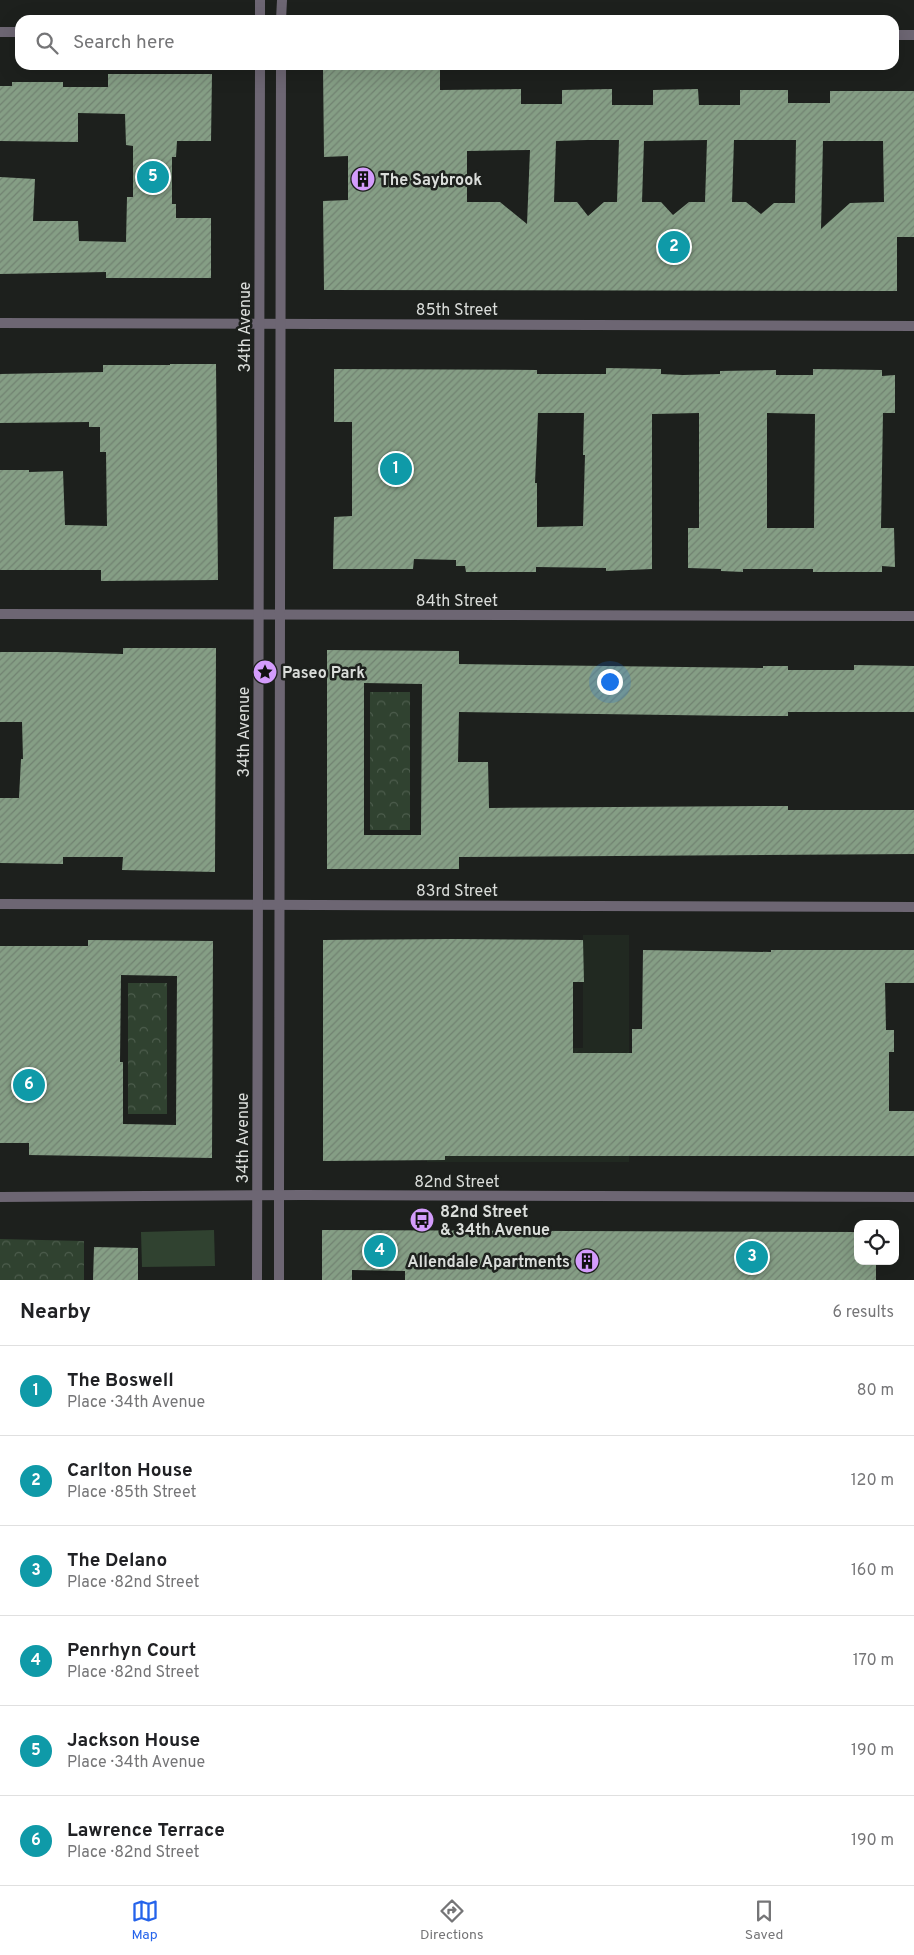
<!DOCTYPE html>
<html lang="en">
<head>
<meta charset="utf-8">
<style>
	:root { --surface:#fff; --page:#f2f2f2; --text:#202124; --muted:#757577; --line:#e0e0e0; --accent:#2563eb }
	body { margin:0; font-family:Overpass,sans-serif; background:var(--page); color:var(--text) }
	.controls { position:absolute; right:15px; bottom:15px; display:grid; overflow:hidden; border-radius:10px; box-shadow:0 5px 20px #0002 }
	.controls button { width:45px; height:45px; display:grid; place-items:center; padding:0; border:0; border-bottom:1px solid var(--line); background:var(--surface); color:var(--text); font:25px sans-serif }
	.you { position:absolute; left:609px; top:681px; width:18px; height:18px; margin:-12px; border:4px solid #fff; border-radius:50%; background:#1a73e8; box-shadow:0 0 0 8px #1a73e833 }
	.badge { display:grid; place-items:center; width:32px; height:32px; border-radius:50%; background:var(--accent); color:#fff; font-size:16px; font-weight:700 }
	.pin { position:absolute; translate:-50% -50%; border:2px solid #fff; box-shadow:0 1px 5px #0006 }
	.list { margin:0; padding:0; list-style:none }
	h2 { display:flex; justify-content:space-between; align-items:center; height:65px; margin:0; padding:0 20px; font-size:21px }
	h2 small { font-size:16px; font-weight:400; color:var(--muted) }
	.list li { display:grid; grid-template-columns:32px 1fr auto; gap:15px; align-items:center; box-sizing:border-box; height:90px; padding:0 20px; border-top:1px solid var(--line) }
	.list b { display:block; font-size:19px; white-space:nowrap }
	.list p { margin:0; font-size:16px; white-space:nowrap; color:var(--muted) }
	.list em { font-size:16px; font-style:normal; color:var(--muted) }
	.icon { flex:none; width:28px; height:28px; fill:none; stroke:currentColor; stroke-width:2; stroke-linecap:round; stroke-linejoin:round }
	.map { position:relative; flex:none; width:914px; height:1280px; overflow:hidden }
	.search { position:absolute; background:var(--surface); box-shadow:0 5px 20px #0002; left:15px; right:15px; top:15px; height:55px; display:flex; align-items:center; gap:12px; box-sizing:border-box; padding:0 18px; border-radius:15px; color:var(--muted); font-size:19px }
	.sheet { height:605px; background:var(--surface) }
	nav { display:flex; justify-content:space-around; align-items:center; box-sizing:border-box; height:70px; border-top:1px solid var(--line); background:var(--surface); font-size:14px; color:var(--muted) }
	nav a { display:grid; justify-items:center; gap:2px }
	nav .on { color:var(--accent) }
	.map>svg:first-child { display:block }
</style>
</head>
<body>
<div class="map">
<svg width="914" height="1280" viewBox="0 0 914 1280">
	<defs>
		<pattern id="park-crowns" width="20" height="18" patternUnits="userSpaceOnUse" patternTransform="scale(1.25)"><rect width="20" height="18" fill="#304230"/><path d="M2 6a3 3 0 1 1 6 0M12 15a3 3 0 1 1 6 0" fill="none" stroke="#4d5d4d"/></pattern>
		<pattern id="building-hatch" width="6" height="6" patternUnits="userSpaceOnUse" patternTransform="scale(1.25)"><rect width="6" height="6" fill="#859e85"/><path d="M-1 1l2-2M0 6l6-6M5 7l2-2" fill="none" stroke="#718271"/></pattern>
	</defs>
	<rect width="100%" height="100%" fill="#1d201d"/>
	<path fill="#212921" d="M583,935H629V1162H427L426,1048H583Z"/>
	<path fill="#304230" d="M214,1230L215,1266L142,1267L141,1232Z"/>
	<g fill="url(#park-crowns)">
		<rect x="370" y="692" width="40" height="138"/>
		<rect x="128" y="983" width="39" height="131"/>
		<path d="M0,1239L84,1241V1280H0Z"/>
	</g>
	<g fill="url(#building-hatch)" fill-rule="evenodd">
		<path d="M440,67V90L521,89V104H562V90L612,89V105H653V90L698,89L699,105H740V90H788V103H830V91H914V237H897V291L324,290L323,201L348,200V156L324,157L323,68ZM587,140H619L617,202H604L588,216L577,202H554L556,141ZM707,140L705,202H689L673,215L661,202H642L644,141ZM734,140H796L795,203H774L761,214L746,202H732ZM823,141H883L884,202L850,203L821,229ZM530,150L527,224L500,202H467V151Z"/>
		<path d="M108,74H212L211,141H177L176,157H172V204H176V218H211V278H106V272L0,274V177L35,179L33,221H78L79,241L126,242L127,197H133V146L126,145L125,114L78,113V142L0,141V86H12V82H63V87H108Z"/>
		<path d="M170,364H216L218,580L101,581V570H0V470H29V472L63,471L65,525L107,526L106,452H100V427H89V422L0,423V374L103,372V365H170Z"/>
		<path d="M606,368L661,369V374L683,375L720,374V371L776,370V375H813V369L882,370V376L895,375V413H883L881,528H894L895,567L882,566V572H813V569H743V572L721,571V569L688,568V528H699V413L652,414V569L606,571V568L536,567V572H466L465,566H456V560L414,559L413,569H333L334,517L352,516V422H334V369L537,370V374H606ZM538,413H584L583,455H585L583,526L537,527V483H535ZM767,413L815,414L814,528H767Z"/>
		<path d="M123,648H216L215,872L122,870L123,857H63V864L0,863V798H19L21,759H23L22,722H0V652H56L123,654Z"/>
		<path d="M327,650L459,651V664L763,668V666H788V670H854V665L914,666V712H788V716H743L459,712L458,762H488L489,808L762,806H788V810H914V854L459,857V869H327ZM364,683L422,684L421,835H364Z"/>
		<path d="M454,939L583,940L584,982H573V1053H632V1029H642L643,950L771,952V950H914V983H885L886,1030H894V1052H889V1111H914V1156H445V1160L323,1161V940Z"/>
		<path d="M88,940L213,941L212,1158L29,1155V1143H0V946H88ZM121,975L177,976L176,1125L123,1124V1062H120Z"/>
		<path d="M322,1230L858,1232V1261H876V1280H405V1271L352,1270V1280H322Z"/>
		<path d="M94,1247L138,1248V1280H93Z"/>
	</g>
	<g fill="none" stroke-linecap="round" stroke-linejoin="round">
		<path stroke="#6d6673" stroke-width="10" d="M279,1195L280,615"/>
		<g stroke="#6d6673" stroke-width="10">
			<path d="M260,0V20"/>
			<path d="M281,20L282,0"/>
			<path d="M0,32H20"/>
			<path d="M894,35H914"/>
			<path d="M0,323L914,326"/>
			<path d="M0,614L914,616"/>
			<path d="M280,615L281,65"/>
			<path d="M0,904L914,907"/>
			<path d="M257,1280L260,65"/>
			<path d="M279,1280V1195"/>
		</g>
		<path stroke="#6d6673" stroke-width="10" d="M0,1197L302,1195L914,1197"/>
	</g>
	<defs>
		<symbol id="building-disc" viewBox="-11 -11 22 22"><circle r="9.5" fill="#d49cfc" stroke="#1d201d"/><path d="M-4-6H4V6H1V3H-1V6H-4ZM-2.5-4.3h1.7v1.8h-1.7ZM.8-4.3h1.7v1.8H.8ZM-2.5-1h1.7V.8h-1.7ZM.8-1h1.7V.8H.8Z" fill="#111"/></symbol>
		<symbol id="sight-disc" viewBox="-11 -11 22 22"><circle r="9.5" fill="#d49cfc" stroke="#1d201d"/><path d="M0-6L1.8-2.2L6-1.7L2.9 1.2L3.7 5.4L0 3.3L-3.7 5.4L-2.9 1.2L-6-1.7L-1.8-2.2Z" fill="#111"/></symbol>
		<symbol id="bus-disc" viewBox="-11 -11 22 22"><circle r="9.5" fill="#d49cfc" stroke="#1d201d"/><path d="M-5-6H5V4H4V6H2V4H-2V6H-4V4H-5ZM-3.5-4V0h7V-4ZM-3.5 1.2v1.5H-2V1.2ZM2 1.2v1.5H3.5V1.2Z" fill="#111"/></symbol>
	</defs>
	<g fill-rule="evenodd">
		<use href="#building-disc" x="349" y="165" width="28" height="28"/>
		<use href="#sight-disc" x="251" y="658" width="28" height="28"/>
		<use href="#bus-disc" x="408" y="1206" width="28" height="28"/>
		<use href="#building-disc" x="573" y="1247" width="28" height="28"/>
	</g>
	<g text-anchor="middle" stroke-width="5" stroke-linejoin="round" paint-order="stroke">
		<g font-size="16" font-weight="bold" fill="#daddda" stroke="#1d201d" text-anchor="start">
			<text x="380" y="185">The Saybrook</text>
			<text x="282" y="678">Paseo Park</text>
			<text x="440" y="1217">82nd Street<tspan x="440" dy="18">&amp; 34th Avenue</tspan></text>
			<text x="570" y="1267" text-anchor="end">Allendale Apartments</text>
		</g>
		<g font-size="16" fill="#daddda" stroke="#1d201d">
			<text x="457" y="315">85th Street</text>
			<text transform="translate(244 327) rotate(-90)" y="6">34th Avenue</text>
			<text x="457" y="606">84th Street</text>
			<text transform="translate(243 732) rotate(-90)" y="6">34th Avenue</text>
			<text x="457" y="896">83rd Street</text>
			<text transform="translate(242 1138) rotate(-90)" y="6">34th Avenue</text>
			<text x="457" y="1187">82nd Street</text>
		</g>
	</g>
</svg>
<div class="controls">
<button><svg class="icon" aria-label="locate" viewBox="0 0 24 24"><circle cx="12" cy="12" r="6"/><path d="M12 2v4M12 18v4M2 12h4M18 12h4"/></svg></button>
</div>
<div class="you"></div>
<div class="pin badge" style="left:396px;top:469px;background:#0f9aa8">1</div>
<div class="pin badge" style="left:674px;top:247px;background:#0f9aa8">2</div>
<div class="pin badge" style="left:752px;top:1257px;background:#0f9aa8">3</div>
<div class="pin badge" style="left:380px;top:1251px;background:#0f9aa8">4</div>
<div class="pin badge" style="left:153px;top:177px;background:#0f9aa8">5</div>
<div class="pin badge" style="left:29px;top:1085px;background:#0f9aa8">6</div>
<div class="search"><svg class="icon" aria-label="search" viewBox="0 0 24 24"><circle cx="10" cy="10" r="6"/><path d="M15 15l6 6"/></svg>Search here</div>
</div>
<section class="sheet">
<h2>Nearby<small>6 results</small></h2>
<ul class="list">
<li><span class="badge" style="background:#0f9aa8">1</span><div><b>The Boswell</b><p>Place · 34th Avenue</p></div><em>80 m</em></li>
<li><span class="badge" style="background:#0f9aa8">2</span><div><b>Carlton House</b><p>Place · 85th Street</p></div><em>120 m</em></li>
<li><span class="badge" style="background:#0f9aa8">3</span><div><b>The Delano</b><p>Place · 82nd Street</p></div><em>160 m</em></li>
<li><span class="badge" style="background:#0f9aa8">4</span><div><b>Penrhyn Court</b><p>Place · 82nd Street</p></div><em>170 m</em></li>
<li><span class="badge" style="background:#0f9aa8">5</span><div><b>Jackson House</b><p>Place · 34th Avenue</p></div><em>190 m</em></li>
<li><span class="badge" style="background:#0f9aa8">6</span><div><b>Lawrence Terrace</b><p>Place · 82nd Street</p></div><em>190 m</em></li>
</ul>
</section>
<nav>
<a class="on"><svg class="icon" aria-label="map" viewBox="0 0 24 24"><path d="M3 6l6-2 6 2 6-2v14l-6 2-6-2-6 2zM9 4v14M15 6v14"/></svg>Map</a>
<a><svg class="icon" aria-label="directions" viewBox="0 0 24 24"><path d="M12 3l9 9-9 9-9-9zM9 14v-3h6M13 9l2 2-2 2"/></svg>Directions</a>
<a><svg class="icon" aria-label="saved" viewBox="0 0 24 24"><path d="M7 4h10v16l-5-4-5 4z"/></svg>Saved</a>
</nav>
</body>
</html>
